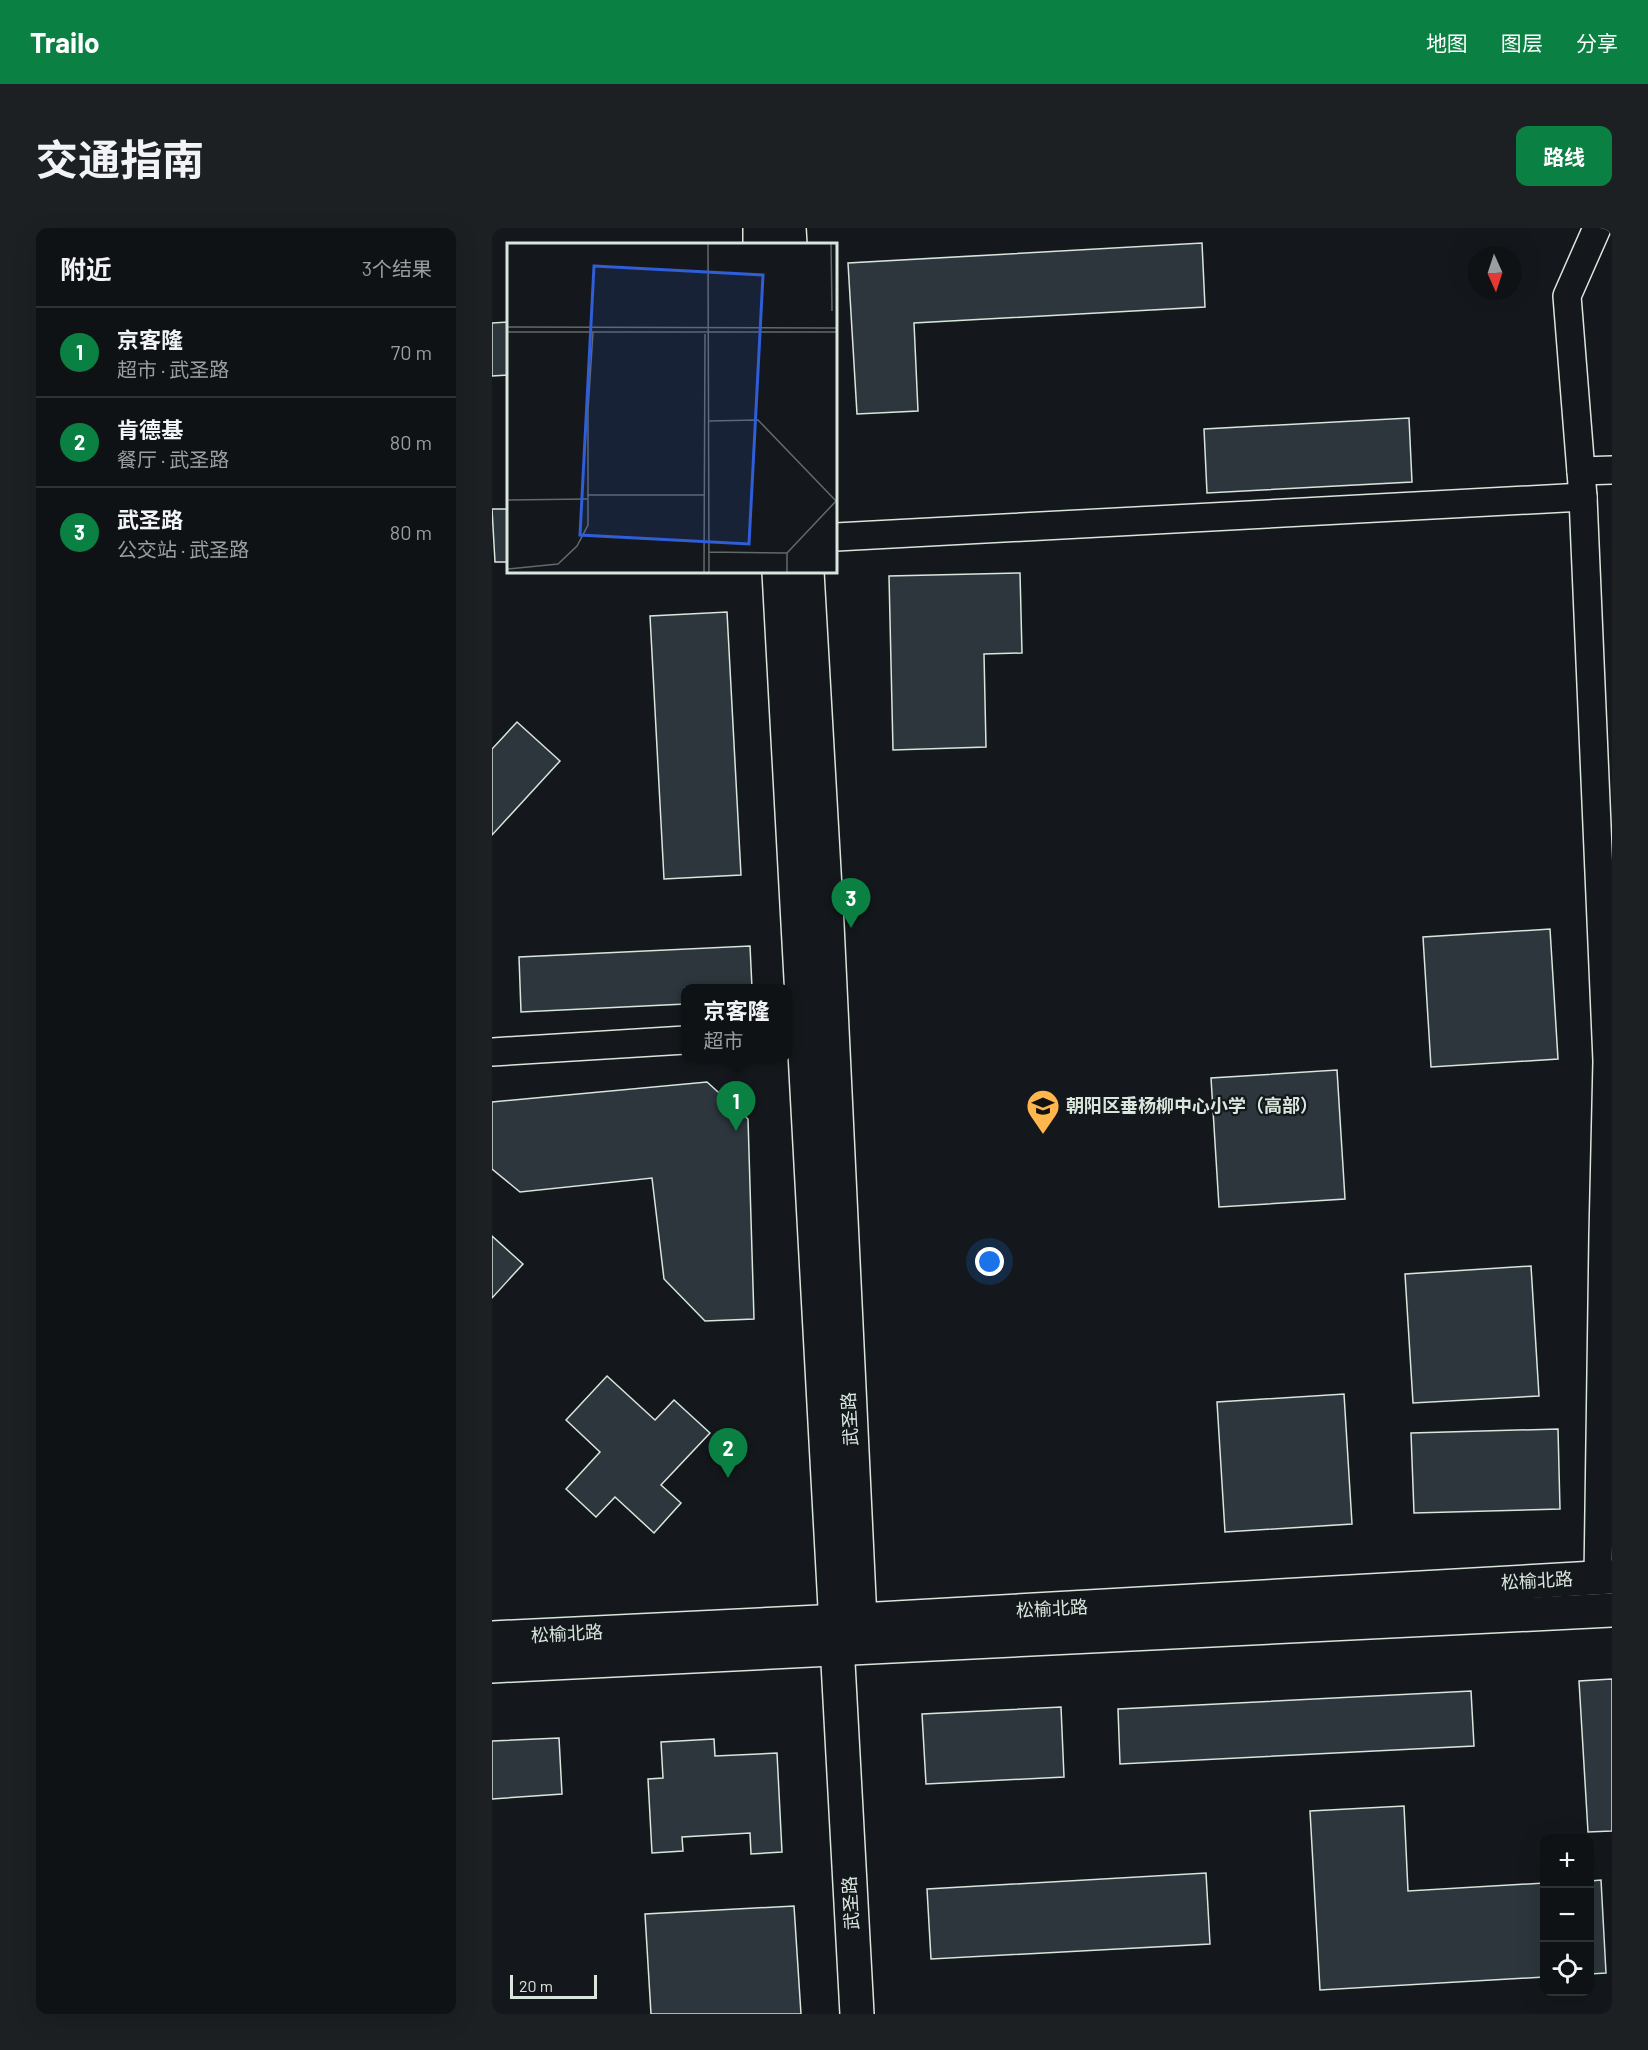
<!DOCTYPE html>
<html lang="zh">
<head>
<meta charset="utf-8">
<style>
	:root { --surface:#0f1215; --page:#1d2022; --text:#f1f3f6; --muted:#9b9ea0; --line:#2f3234; --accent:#0b8043 }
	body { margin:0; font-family:Barlow,"Noto Sans SC",sans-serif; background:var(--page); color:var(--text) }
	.controls { position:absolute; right:18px; bottom:18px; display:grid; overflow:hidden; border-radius:12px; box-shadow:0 6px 24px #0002 }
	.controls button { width:54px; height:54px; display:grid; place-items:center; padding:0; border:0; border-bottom:2px solid var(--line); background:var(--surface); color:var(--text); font:30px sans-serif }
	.compass { position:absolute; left:976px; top:18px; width:54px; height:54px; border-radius:50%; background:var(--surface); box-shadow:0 6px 24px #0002; rotate:177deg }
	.scale { position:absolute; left:18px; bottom:15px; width:87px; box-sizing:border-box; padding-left:6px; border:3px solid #d8e6dc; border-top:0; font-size:16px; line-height:21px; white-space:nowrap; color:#d8e6dc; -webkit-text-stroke:4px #14181c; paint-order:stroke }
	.you { position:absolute; left:498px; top:1034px; width:21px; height:21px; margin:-15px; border:4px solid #fff; border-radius:50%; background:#1a73e8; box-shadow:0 0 0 9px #1a73e833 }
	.badge { display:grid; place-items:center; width:39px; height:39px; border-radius:50%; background:var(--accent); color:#fff; font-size:20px; font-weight:700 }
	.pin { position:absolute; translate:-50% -50px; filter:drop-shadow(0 2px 3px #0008) }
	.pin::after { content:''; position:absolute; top:32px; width:21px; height:18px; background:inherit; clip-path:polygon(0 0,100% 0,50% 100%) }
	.popup { position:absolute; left:189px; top:756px; width:111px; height:78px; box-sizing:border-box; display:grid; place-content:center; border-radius:12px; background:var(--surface); filter:drop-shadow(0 2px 4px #0005); font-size:20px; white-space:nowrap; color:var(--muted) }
	.popup b { font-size:22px; color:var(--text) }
	.popup::after { content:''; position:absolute; left:50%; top:100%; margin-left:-12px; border:12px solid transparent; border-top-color:var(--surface) }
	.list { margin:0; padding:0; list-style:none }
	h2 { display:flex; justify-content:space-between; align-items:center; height:78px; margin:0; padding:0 24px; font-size:26px }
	h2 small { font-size:20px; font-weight:400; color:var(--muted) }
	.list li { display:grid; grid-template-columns:39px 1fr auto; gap:18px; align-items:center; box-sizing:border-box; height:90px; padding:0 24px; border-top:2px solid var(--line) }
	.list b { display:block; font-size:22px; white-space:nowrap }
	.list p { margin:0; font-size:20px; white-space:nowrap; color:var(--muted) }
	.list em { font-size:20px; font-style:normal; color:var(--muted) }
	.icon { flex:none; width:33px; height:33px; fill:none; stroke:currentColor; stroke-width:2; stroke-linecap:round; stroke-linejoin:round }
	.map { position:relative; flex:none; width:1120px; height:1786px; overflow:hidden; border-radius:12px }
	header { display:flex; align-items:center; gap:36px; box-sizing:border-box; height:84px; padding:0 30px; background:var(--accent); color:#fff }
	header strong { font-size:28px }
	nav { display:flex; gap:33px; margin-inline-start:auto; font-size:21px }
	.intro { display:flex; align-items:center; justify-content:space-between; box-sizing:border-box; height:144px; padding:0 36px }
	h1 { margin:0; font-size:42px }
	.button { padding:15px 27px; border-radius:12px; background:var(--accent); color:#fff; font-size:21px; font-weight:700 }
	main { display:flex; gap:36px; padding:0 36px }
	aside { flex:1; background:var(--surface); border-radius:12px; box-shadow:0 6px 24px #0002 }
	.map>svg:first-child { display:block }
</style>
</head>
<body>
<header>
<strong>Trailo</strong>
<nav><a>地图</a><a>图层</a><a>分享</a></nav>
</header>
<div class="intro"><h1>交通指南</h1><a class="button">路线</a></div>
<main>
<aside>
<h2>附近<small>3个结果</small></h2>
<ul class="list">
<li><span class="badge">1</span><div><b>京客隆</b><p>超市 · 武圣路</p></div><em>70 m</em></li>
<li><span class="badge">2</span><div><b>肯德基</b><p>餐厅 · 武圣路</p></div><em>80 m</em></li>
<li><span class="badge">3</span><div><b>武圣路</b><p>公交站 · 武圣路</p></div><em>80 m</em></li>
</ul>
</aside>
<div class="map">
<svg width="1120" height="1786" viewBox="0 0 1120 1786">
	<rect width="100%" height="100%" fill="#14181c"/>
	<g fill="#2c363c" stroke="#d8e6dc" stroke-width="1.5">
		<path d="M710,15L713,79L422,95L426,183L365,186L356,35Z"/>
		<path d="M16,94V147L0,148V95Z"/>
		<path d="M917,190L920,254L715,265L712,201Z"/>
		<path d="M0,281H16V334H3Z"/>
		<path d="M528,345L530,425L492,426L494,519L401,522L397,348Z"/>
		<path d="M235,384L249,647L172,651L158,388Z"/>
		<path d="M25,494L68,533L0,607V521Z"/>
		<path d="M1058,701L1066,831L939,839L931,709Z"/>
		<path d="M258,718L260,760H193V776L29,784L27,729Z"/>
		<path d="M845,842L853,971L727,979L719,850Z"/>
		<path d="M215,854L256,891L262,1091L213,1093L172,1051L160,950L28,964L0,941V874Z"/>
		<path d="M0,1008L31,1036L0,1070Z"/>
		<path d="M1039,1038L1047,1168L921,1175L913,1046Z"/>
		<path d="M115,1148L163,1192L182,1172L218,1205L169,1257L189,1275L162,1305L123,1269L104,1289L74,1261L108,1224L74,1192Z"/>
		<path d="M852,1166L860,1296L733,1304L725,1174Z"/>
		<path d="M1066,1201L1068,1281L922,1285L919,1205Z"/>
		<path d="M1120,1451V1603L1096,1604L1087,1453Z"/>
		<path d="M979,1463L982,1518L628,1536L626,1481Z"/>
		<path d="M569,1479L572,1549L434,1556L430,1486Z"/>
		<path d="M67,1510L70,1566L0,1571V1513Z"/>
		<path d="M222,1511L223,1528L285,1525L290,1624L259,1626L258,1605L190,1609L191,1623L160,1625L156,1551L171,1550L169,1514Z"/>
		<path d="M912,1578L916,1663L1052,1655V1749L828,1762L818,1583Z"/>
		<path d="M714,1645L718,1716L439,1731L435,1661Z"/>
		<path d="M1109,1652L1114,1745L1098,1746V1653Z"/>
		<path d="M302,1678L309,1786H159L153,1686Z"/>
	</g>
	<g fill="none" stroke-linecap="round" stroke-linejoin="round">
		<defs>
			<g id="street">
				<path d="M1105,0L1075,68L1091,269L1115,833L1111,1007L1106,1350"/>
				<path d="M1089,243L1120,242"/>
				<path d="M344,309L1091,269"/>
				<path d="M0,824L193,812"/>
			</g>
			<g id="secondary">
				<path d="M268,0V16"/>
				<path d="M297,0L298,16"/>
				<path d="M287,344L365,1786"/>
				<path d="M315,344L335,696L368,1392L354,1409"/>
				<path d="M0,1410L368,1392L1120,1349"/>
				<path d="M0,1438L1120,1382"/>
			</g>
		</defs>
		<use href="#street" stroke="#d8e6dc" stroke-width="30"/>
		<use href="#secondary" stroke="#d8e6dc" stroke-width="36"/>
		<use href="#street" stroke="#14181c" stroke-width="27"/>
		<use href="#secondary" stroke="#14181c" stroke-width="33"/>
	</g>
	<defs>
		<symbol id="school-pin" viewBox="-11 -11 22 30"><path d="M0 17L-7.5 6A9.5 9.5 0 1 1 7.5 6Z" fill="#ffb74d" stroke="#14181c"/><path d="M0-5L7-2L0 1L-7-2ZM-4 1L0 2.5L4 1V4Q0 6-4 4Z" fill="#111"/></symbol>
	</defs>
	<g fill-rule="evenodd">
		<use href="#school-pin" x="532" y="859" width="38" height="52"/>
	</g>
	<g text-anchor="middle" stroke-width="4.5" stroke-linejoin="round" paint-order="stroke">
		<g font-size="18" font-weight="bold" fill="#d8e6dc" stroke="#14181c" text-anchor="start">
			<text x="574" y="884">朝阳区垂杨柳中心小学（高部）</text>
		</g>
		<g font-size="18" fill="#d8e6dc" stroke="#14181c">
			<text transform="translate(358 1191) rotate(-93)" y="6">武圣路</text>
			<text transform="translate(1045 1353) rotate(-3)" y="6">松榆北路</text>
			<text transform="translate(560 1381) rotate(-3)" y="6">松榆北路</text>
			<text transform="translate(75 1406) rotate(-3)" y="6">松榆北路</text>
			<text transform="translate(359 1675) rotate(-93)" y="6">武圣路</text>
		</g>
	</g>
	<g transform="translate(15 15)">
		<rect width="330" height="330" fill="#14181c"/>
		<path fill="none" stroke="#626a69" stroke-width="1.5" d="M201,0L202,330M324,0L325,68M0,84L330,85M0,89H330M201,178L251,177L330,259M80,252H197M0,257L80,256M202,309L280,310L330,257M280,310V330M0,326L51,321L70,303L81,282V167L86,89M197,330L198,91"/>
		<path fill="#305dd8" fill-opacity="0.15" stroke="#305dd8" stroke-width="3" d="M87,23L256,32L242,301L73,292Z"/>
		<rect width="330" height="330" fill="none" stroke="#d8e6dc" stroke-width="3"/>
	</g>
</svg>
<div class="controls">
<button>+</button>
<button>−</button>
<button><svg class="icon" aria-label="locate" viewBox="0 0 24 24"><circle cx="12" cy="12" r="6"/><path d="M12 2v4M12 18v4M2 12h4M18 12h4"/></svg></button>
</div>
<svg class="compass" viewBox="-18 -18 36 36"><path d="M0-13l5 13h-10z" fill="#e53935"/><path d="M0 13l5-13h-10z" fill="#9b9ea0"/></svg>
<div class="scale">20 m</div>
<div class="you"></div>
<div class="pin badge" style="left:244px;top:903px">1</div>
<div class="popup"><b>京客隆</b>超市</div>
<div class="pin badge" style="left:236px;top:1250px">2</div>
<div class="pin badge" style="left:359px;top:700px">3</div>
</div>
</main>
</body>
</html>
